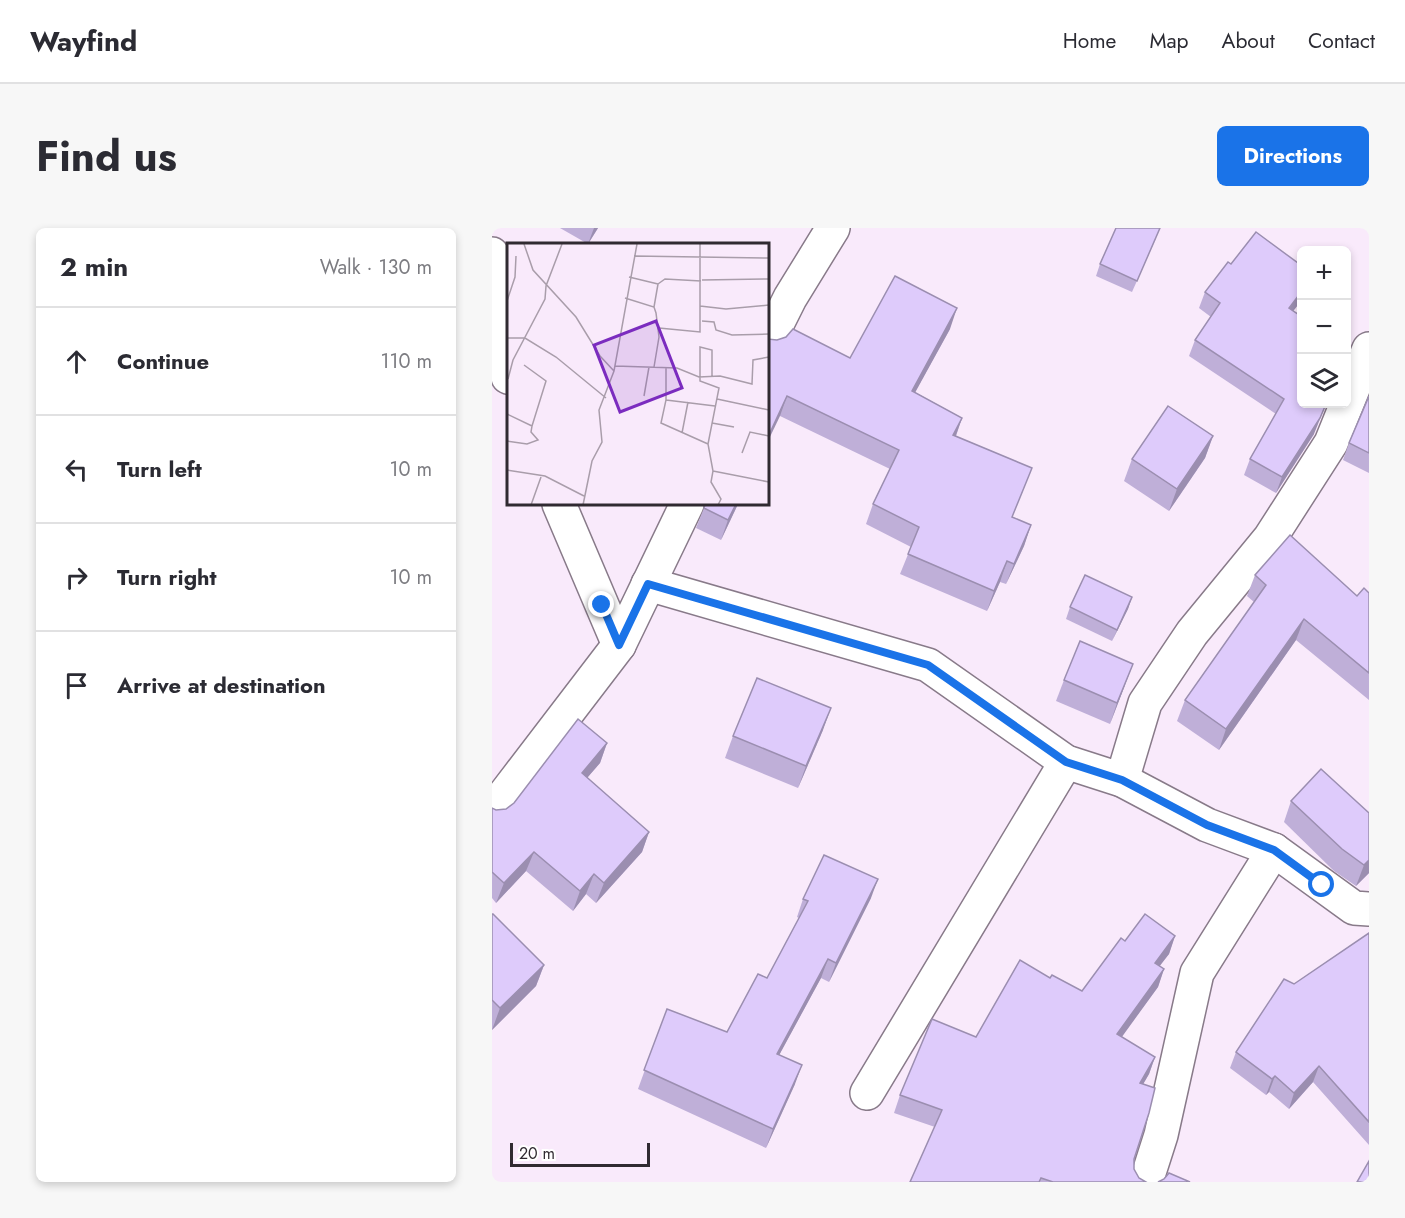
<!DOCTYPE html>
<html lang="en">
<head>
<meta charset="utf-8">
<style>
	:root { --surface:#fff; --page:#f7f7f7; --text:#2b2b33; --muted:#7c7c81; --line:#e1e1e2; --accent:#1a73e8 }
	body { margin:0; font-family:Jost,sans-serif; background:var(--page); color:var(--text) }
	.controls { position:absolute; right:18px; top:18px; display:grid; overflow:hidden; border-radius:9px; box-shadow:0 3px 9px #0003 }
	.controls button { width:54px; height:54px; display:grid; place-items:center; padding:0; border:0; border-bottom:2px solid var(--line); background:var(--surface); color:var(--text); font:30px sans-serif }
	.scale { position:absolute; left:18px; bottom:15px; width:140px; box-sizing:border-box; padding-left:6px; border:3px solid #302a31; border-top:0; font-size:16px; line-height:21px; white-space:nowrap; color:#302a31; -webkit-text-stroke:4px #fff; paint-order:stroke }
	.stop { position:absolute; width:18px; height:18px; margin:-14px; border:4px solid #1a73e8; border-radius:50%; background:#fff }
	.stop.end { background:#1a73e8; border-color:#fff; box-shadow:0 2px 6px #0008 }
	.list { margin:0; padding:0; list-style:none }
	h2 { display:flex; justify-content:space-between; align-items:center; height:78px; margin:0; padding:0 24px; font-size:26px }
	h2 small { font-size:20px; font-weight:400; color:var(--muted) }
	.list li { display:grid; grid-template-columns:39px 1fr auto; gap:18px; align-items:center; box-sizing:border-box; height:108px; padding:0 24px; border-top:2px solid var(--line) }
	.list b { display:block; font-size:22px; white-space:nowrap }
	.list em { font-size:20px; font-style:normal; color:var(--muted) }
	.icon { flex:none; width:33px; height:33px; fill:none; stroke:currentColor; stroke-width:2; stroke-linecap:round; stroke-linejoin:round }
	.map { position:relative; flex:none; width:877px; height:954px; overflow:hidden; border-radius:9px }
	header { display:flex; align-items:center; gap:36px; box-sizing:border-box; height:84px; padding:0 30px; background:var(--surface); border-bottom:2px solid var(--line) }
	header strong { font-size:28px }
	nav { display:flex; gap:33px; margin-inline-start:auto; font-size:21px }
	.intro { display:flex; align-items:center; justify-content:space-between; box-sizing:border-box; height:144px; padding:0 36px }
	h1 { margin:0; font-size:42px }
	.button { padding:15px 27px; border-radius:9px; background:var(--accent); color:#fff; font-size:21px; font-weight:700 }
	main { display:flex; gap:36px; padding:0 36px }
	aside { flex:1; background:var(--surface); border-radius:9px; box-shadow:0 3px 9px #0003 }
	.map>svg:first-child { display:block }
</style>
</head>
<body>
<header>
<strong>Wayfind</strong>
<nav><a>Home</a><a>Map</a><a>About</a><a>Contact</a></nav>
</header>
<div class="intro"><h1>Find us</h1><a class="button">Directions</a></div>
<main>
<aside>
<h2>2 min<small>Walk · 130 m</small></h2>
<ul class="list">
<li><svg class="icon" aria-label="ahead" viewBox="0 0 24 24"><path d="M12 20V5M6 11l6-6 6 6"/></svg><div><b>Continue</b></div><em>110 m</em></li>
<li><svg class="icon" aria-label="left" viewBox="0 0 24 24"><path d="M17 20v-9H6M10 6l-5 5 5 5"/></svg><div><b>Turn left</b></div><em>10 m</em></li>
<li><svg class="icon" aria-label="right" viewBox="0 0 24 24"><path d="M7 20v-9h11M14 6l5 5-5 5"/></svg><div><b>Turn right</b></div><em>10 m</em></li>
<li><svg class="icon" aria-label="arrive" viewBox="0 0 24 24"><path d="M6 21V4h12l-3 4 3 4H6"/></svg><div><b>Arrive at destination</b></div></li>
</ul>
</aside>
<div class="map">
<svg width="877" height="954" viewBox="0 0 877 954">
	<rect width="100%" height="100%" fill="#f9eafb"/>
	<g fill="none" stroke-linecap="round" stroke-linejoin="round">
		<defs>
			<g id="street">
				<path d="M0,26L16,149"/>
				<path d="M67,276L127,417"/>
				<path d="M156,356L436,437L574,534L630,552L715,597L782,622L862,680L877,681"/>
				<path d="M630,552L653,475L700,405L778,310L839,215L877,121"/>
				<path d="M375,865L574,534"/>
				<path d="M654,954L669,907L705,745L782,622"/>
			</g>
			<g id="secondary">
				<path d="M276,114L298,70L341,0"/>
				<path d="M0,583L127,417L195,276"/>
			</g>
		</defs>
		<use href="#street" stroke="#887a89" stroke-width="36"/>
		<use href="#secondary" stroke="#887a89" stroke-width="36"/>
		<use href="#street" stroke="#fff" stroke-width="33"/>
		<use href="#secondary" stroke="#fff" stroke-width="33"/>
	</g>
	<g fill="#bfafd8">
		<path d="M68,0H106L96,16Z"/>
		<path d="M664,10L640,64L604,48L608,36Z"/>
		<path d="M713,64L801,83L822,206L784,265L752,247L758,231L784,186L697,128L703,112L719,89L707,80Z"/>
		<path d="M458,101L423,164L470,190L464,208L540,240L520,289L539,297L532,318L514,356L508,354L495,383L408,346L419,319L374,296L381,276L398,241L288,188L276,111L358,130Z"/>
		<path d="M877,168V245L851,232L857,215Z"/>
		<path d="M721,208L713,230L677,283L632,253L640,231Z"/>
		<path d="M246,276L229,312L204,300L212,280Z"/>
		<path d="M763,347L865,368L877,365V472L804,412L727,522L685,493L693,472L762,374L755,368Z"/>
		<path d="M640,369L636,381L620,413L574,391L578,379Z"/>
		<path d="M572,452L633,457L618,496L564,473Z"/>
		<path d="M331,502L306,560L233,530L241,508Z"/>
		<path d="M115,515L108,535L95,550L157,604L150,624L104,675L94,666L81,683L34,643L4,675L0,670V580L4,582L14,581Z"/>
		<path d="M799,573L877,585V645L864,658L842,643L792,594Z"/>
		<path d="M379,670L337,754L329,750L287,827L303,856L274,920L146,861L175,781L235,804L275,750L307,690L305,689L311,671Z"/>
		<path d="M0,686L52,737L44,758L0,802Z"/>
		<path d="M877,705V917L821,854L797,881L777,864L774,867L738,840L744,824L802,756Z"/>
		<path d="M683,708L677,726L667,738L672,741L666,759L629,809L663,829L657,846L651,856L642,931V941L647,950L654,954H418L443,899L402,885L408,867L558,750L590,763L633,713Z"/>
	</g>
	<g fill="#9b8eb0">
		<path d="M102,0H106L96,16Z"/>
		<path d="M810,63V72L791,96L797,80Z"/>
		<path d="M465,80L458,101L413,183L420,163Z"/>
		<path d="M295,168L288,188L276,213V209Z"/>
		<path d="M834,176L822,206L784,265L790,249Z"/>
		<path d="M470,190L463,210L461,207Z"/>
		<path d="M721,208L713,230L677,283L685,261Z"/>
		<path d="M244,276H246L229,312L236,292Z"/>
		<path d="M539,297L532,318L514,356L522,336Z"/>
		<path d="M515,333L508,354L495,383L502,363Z"/>
		<path d="M640,369L636,381L620,413Z"/>
		<path d="M812,391L804,412L727,522L734,501Z"/>
		<path d="M641,436L633,457L618,496L625,475Z"/>
		<path d="M339,480L331,502L306,560L314,538Z"/>
		<path d="M115,515L108,535L82,565L90,545Z"/>
		<path d="M157,604L150,624L104,675L112,655Z"/>
		<path d="M42,624L34,643L4,675L12,655Z"/>
		<path d="M877,632V645L864,658L872,637Z"/>
		<path d="M102,646L94,666L81,683L88,663Z"/>
		<path d="M386,651L379,670L337,754L344,735Z"/>
		<path d="M683,708L677,726L657,752L663,735Z"/>
		<path d="M336,731L329,750L278,844L285,826Z"/>
		<path d="M52,737L44,758L0,802L8,780Z"/>
		<path d="M672,741L666,759L619,824L625,806Z"/>
		<path d="M663,829L657,846L642,872L648,855Z"/>
		<path d="M310,837L303,856L274,920L281,901Z"/>
		<path d="M827,838L821,854L797,881L802,865Z"/>
		<path d="M783,848L777,864L774,867L780,851Z"/>
	</g>
	<g fill="#decbfb" stroke="#9b8eb0" stroke-width="1.5">
		<path d="M624,0H668L645,53L608,36Z"/>
		<path d="M764,4L810,38V63L797,80L810,89V176H834L828,190L790,249L758,231L792,171L703,112L728,75L713,64L736,34L739,36Z"/>
		<path d="M403,48L465,80L420,163L470,190L461,207L540,240L520,289L539,297L522,336L515,333L502,363L416,326L427,299L381,276L407,222L295,168L276,209V111L285,112L294,109L301,101L358,130Z"/>
		<path d="M877,168V225L857,215Z"/>
		<path d="M676,178L721,208L685,261L640,231Z"/>
		<path d="M213,276H244L236,292L212,280Z"/>
		<path d="M798,307L865,368L872,360L877,365V445L812,391L734,501L693,472L774,357L763,347Z"/>
		<path d="M593,347L640,369L625,402L578,379Z"/>
		<path d="M588,413L641,436L625,475L572,452Z"/>
		<path d="M265,450L339,480L314,538L241,508Z"/>
		<path d="M86,491L115,515L90,545L157,604L112,655L102,646L88,663L42,624L12,655L0,644V580L4,582L14,581L22,575Z"/>
		<path d="M829,541L877,585V632L872,637L850,621L799,573Z"/>
		<path d="M332,627L386,651L344,735L336,731L285,826L310,837L281,901L152,842L175,781L235,804L266,746L275,750L316,673L311,671Z"/>
		<path d="M0,686H1L52,737L8,780L0,772Z"/>
		<path d="M653,686L683,708L663,735L672,741L625,806L663,829L648,855L663,860L657,885L642,931V941L647,950L654,954H561L549,950L547,954H418L450,882L408,867L440,791L484,809L528,732L558,750L560,747L590,763L629,710L633,713Z"/>
		<path d="M877,705V894L827,838L802,865L783,848L780,851L744,824L792,751L802,756Z"/>
		<path d="M877,933V954H865Z"/>
		<path d="M677,945L698,954H666L672,951Z"/>
	</g>
	<g fill="none" stroke-linecap="round" stroke-linejoin="round">
		<path stroke="#1a73e8" stroke-width="8" d="M110,377L127,417L156,356L436,437L574,534L630,552L715,597L782,622L830,657"/>
	</g>
	<g transform="translate(15 15)">
		<rect width="262" height="262" fill="#f9eafb"/>
		<path fill="none" stroke="#a99daa" stroke-width="1.5" d="M17,1L26,27L69,74L93,113L107,128M127,13L262,15M122,34L151,41M195,37L262,36M151,41L158,36L194,38M118,55L147,64L149,70L152,94L147,124M0,58L8,34L9,13M193,63L219,66L262,62M147,64L151,41M195,78L207,79L209,87L225,92L262,91M152,85L193,89V1M0,95H18L49,114L99,155M17,122L39,138L25,183M108,123L170,125L192,134L213,133L245,141L246,117L262,114M159,125V157L154,180L201,201M205,134V107L193,104V138L212,145L201,201L206,228L204,239L214,256L211,262M1,136L6,117L38,56L39,43L55,1M137,153L142,124M210,156L262,167M159,157L208,163M0,171L25,183L24,189L31,197L20,201L0,198M205,180L227,184M175,190L181,159M235,210L243,189L262,193M0,227L38,233L77,253M206,228L262,239M24,262L34,234M76,262L85,218L95,199L92,167L107,128L130,1"/>
		<path fill="#7b2cbf" fill-opacity="0.15" stroke="#7b2cbf" stroke-width="3" d="M149,78L175,145L113,169L87,102Z"/>
		<rect width="262" height="262" fill="none" stroke="#302a31" stroke-width="3"/>
	</g>
</svg>
<div class="controls">
<button>+</button>
<button>−</button>
<button><svg class="icon" aria-label="layers" viewBox="0 0 24 24"><path d="M12 4l9 5-9 5-9-5zM3 14l9 5 9-5"/></svg></button>
</div>
<div class="scale">20 m</div>
<div class="stop" style="left:830px;top:657px"></div>
<div class="stop end" style="left:110px;top:377px"></div>
</div>
</main>
</body>
</html>
